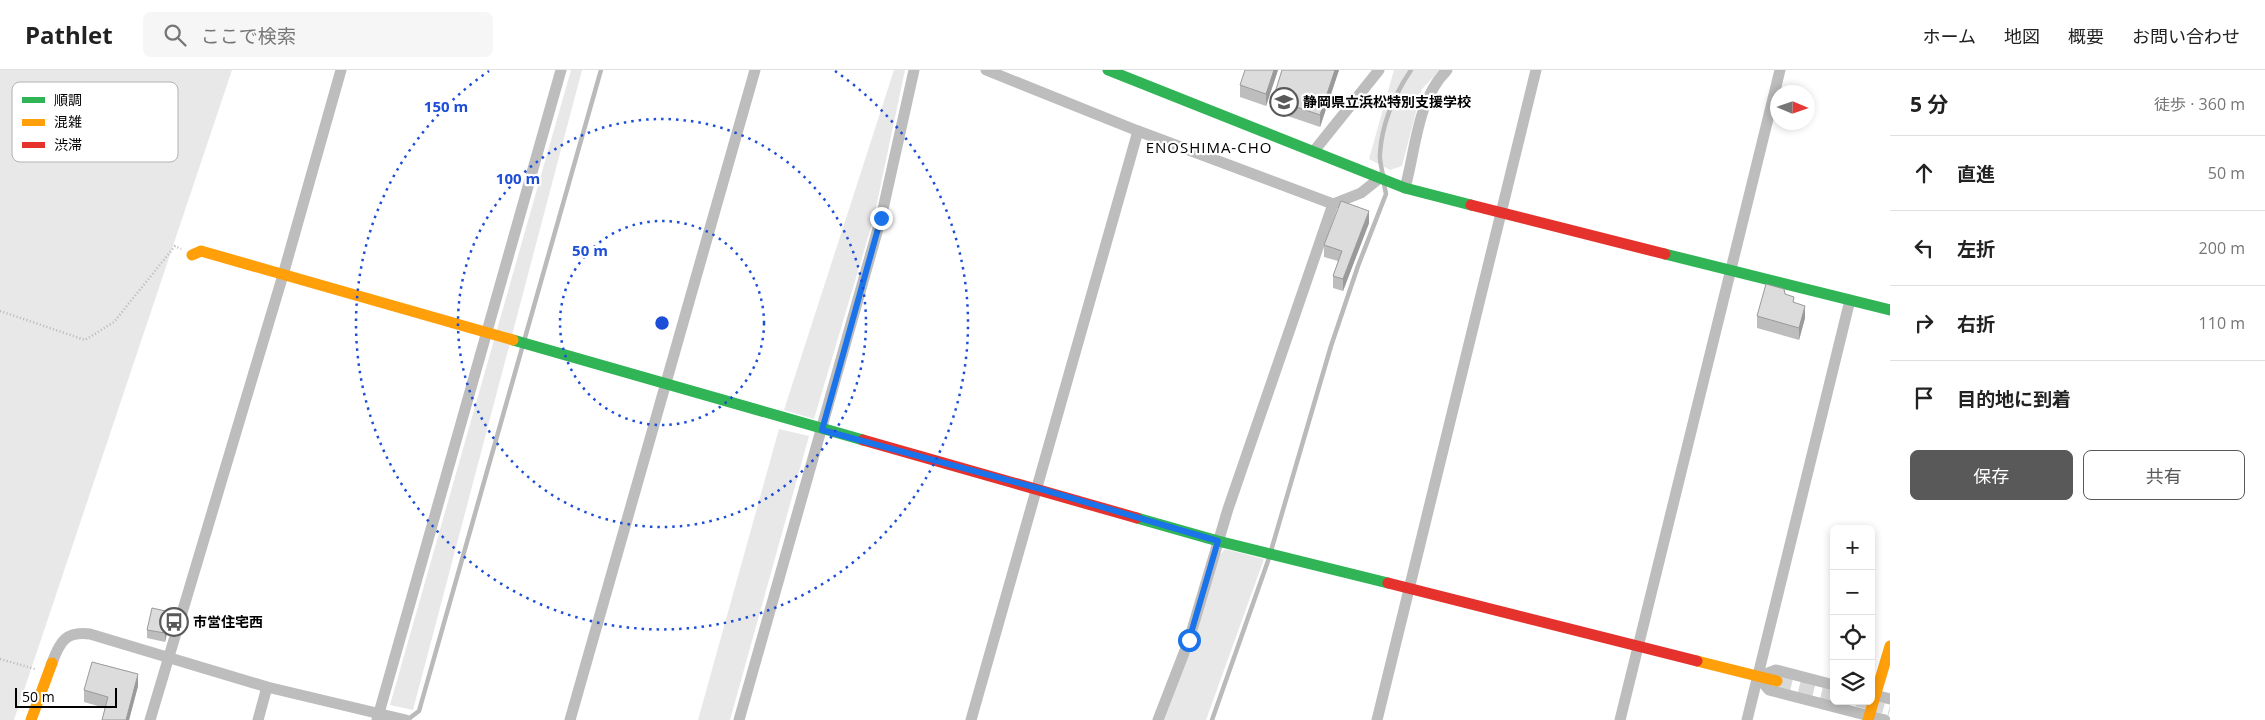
<!DOCTYPE html>
<html lang="ja">
<head>
<meta charset="utf-8">
<style>
	:root { --surface:#fff; --page:#f6f6f6; --text:#222; --muted:#767676; --line:#e0e0e0; --accent:#595959 }
	body { margin:0; font-family:"Open Sans","Noto Sans JP",sans-serif; background:var(--page); color:var(--text) }
	.controls { position:absolute; right:15px; bottom:15px; display:grid; overflow:hidden; border-radius:8px; box-shadow:0 2px 8px #0003 }
	.controls button { width:45px; height:45px; display:grid; place-items:center; padding:0; border:0; border-bottom:1px solid var(--line); background:var(--surface); color:var(--text); font:25px sans-serif }
	.compass { position:absolute; left:1770px; top:15px; width:45px; height:45px; border-radius:50%; background:var(--surface); box-shadow:0 2px 8px #0003; rotate:92deg }
	.scale { position:absolute; left:15px; bottom:12px; width:102px; box-sizing:border-box; padding-left:5px; border:2px solid #000; border-top:0; font-size:14px; line-height:18px; white-space:nowrap; color:#000; -webkit-text-stroke:4px #fff; paint-order:stroke }
	.stop { position:absolute; width:15px; height:15px; margin:-11px; border:4px solid #1a73e8; border-radius:50%; background:#fff }
	.stop.end { background:#1a73e8; border-color:#fff; box-shadow:0 1px 5px #0008 }
	.list { margin:0; padding:0; list-style:none }
	h2 { display:flex; justify-content:space-between; align-items:center; height:65px; margin:0; padding:0 20px; font-size:21px }
	h2 small { font-size:16px; font-weight:400; color:var(--muted) }
	.list li { display:grid; grid-template-columns:32px 1fr auto; gap:15px; align-items:center; box-sizing:border-box; height:75px; padding:0 20px; border-top:1px solid var(--line) }
	.list b { display:block; font-size:19px; white-space:nowrap }
	.list em { font-size:16px; font-style:normal; color:var(--muted) }
	.actions { display:flex; gap:10px; padding:15px 20px }
	.actions a { flex:1; padding:11px 0; border:1px solid var(--accent); border-radius:8px; text-align:center; font-size:18px; color:var(--accent) }
	.actions .main { background:var(--accent); color:#fff }
	.icon { flex:none; width:28px; height:28px; fill:none; stroke:currentColor; stroke-width:2; stroke-linecap:round; stroke-linejoin:round }
	.map { position:relative; flex:none; width:1890px; height:650px; overflow:hidden }
	header { display:flex; align-items:center; gap:30px; box-sizing:border-box; height:70px; padding:0 25px; background:var(--surface); border-bottom:1px solid var(--line) }
	header strong { font-size:24px }
	nav { display:flex; gap:28px; margin-inline-start:auto; font-size:18px }
	.search { width:350px; height:45px; background:var(--page); display:flex; align-items:center; gap:12px; box-sizing:border-box; padding:0 18px; border-radius:8px; color:var(--muted); font-size:19px }
	main { display:flex }
	aside { flex:1; background:var(--surface) }
	.map>svg:first-child { display:block }
</style>
</head>
<body>
<header>
<strong>Pathlet</strong>
<div class="search"><svg class="icon" aria-label="search" viewBox="0 0 24 24"><circle cx="10" cy="10" r="6"/><path d="M15 15l6 6"/></svg>ここで検索</div>
<nav><a>ホーム</a><a>地図</a><a>概要</a><a>お問い合わせ</a></nav>
</header>
<main>
<div class="map">
<svg width="1890" height="650" viewBox="0 0 1890 650">
	<rect width="100%" height="100%" fill="#fff"/>
	<g fill="#e8e8e8">
		<path d="M0,0H232L14,650H0Z"/>
		<path d="M571,0H582L413,640L390,635Z"/>
		<path d="M894,0H905L874,147L814,349L784,340Z"/>
		<path d="M1394,0H1440L1422,19L1402,96L1390,100L1369,89Z"/>
		<path d="M779,359L809,366L730,650H698Z"/>
		<path d="M1225,479L1264,489L1206,650H1163L1220,485Z"/>
	</g>
	<g fill="none" stroke-linecap="round" stroke-linejoin="round">
		<g stroke="#bababa" stroke-width="4.5">
			<path d="M1383,106C1382,99 1379,90 1380,83C1382,53 1395,24 1411,0"/>
			<path d="M407,650L419,641L601,0"/>
			<path d="M1212,650L1268,491L1331,276L1358,196L1386,124L1384,114"/>
		</g>
		<path stroke="#d9d9d9" stroke-width="11" stroke-dasharray="11 5.5" stroke-linecap="butt" d="M1857,631L1890,640"/>
		<path stroke="#d9d9d9" stroke-width="15" stroke-dasharray="15 8" stroke-linecap="butt" d="M1777,611L1834,625"/>
		<g stroke="#b8b8b8" stroke-width="2.5" stroke-dasharray="1 2.5" stroke-linecap="butt">
			<path d="M0,241L85,270L114,252L175,176L181,179"/>
			<path d="M0,589L35,599"/>
		</g>
		<g stroke="#bdbdbd" stroke-width="11">
			<path d="M986,0L1138,61L1333,134"/>
			<path d="M1314,81L1379,0"/>
			<path d="M1405,118C1416,78 1417,30 1447,0"/>
			<path d="M52,593C60,571 66,561 90,564L267,617L406,650"/>
			<path d="M1834,615L1776,600L1758,607L1769,620L1885,650"/>
			<path d="M1871,624L1890,629"/>
			<path d="M150,650L283,205L341,0"/>
			<path d="M258,650L267,617"/>
			<path d="M377,650L561,0"/>
			<path d="M570,650L755,0"/>
			<path d="M739,650L881,148L914,0"/>
			<path d="M971,650L1138,61"/>
			<path d="M1158,650L1189,570L1228,439L1333,134L1361,123L1381,107"/>
			<path d="M1377,650L1536,0"/>
			<path d="M1620,650L1780,0"/>
			<path d="M1747,650L1850,230"/>
		</g>
		<g stroke="#30b455" stroke-width="11">
			<path d="M1108,0L1405,118L1471,135"/>
			<path d="M1665,184L1890,240"/>
			<path d="M513,270L863,370"/>
			<path d="M1137,448L1218,471L1388,513"/>
		</g>
		<g stroke="#ff9f0a" stroke-width="11">
			<path d="M192,185L201,181L513,270"/>
			<path d="M1697,591L1777,611"/>
			<path d="M31,650L52,593"/>
			<path d="M1868,650L1890,576"/>
		</g>
		<g stroke="#e5322d" stroke-width="11">
			<path d="M1471,135L1665,184"/>
			<path d="M863,370L1137,448"/>
			<path d="M1388,513L1697,591"/>
		</g>
	</g>
	<g fill="#bdbdbd">
		<path d="M1278,0L1266,36L1240,27V15Z"/>
		<path d="M1282,0H1339L1320,57L1273,41V29Z"/>
		<path d="M1369,153L1343,221L1333,218V206L1338,191L1324,187V175Z"/>
		<path d="M1785,224L1794,233L1805,248L1799,270L1757,258V246Z"/>
		<path d="M170,550L165,572L147,568V560Z"/>
		<path d="M138,616L129,650H102L105,638L84,632V620Z"/>
	</g>
	<g fill="#9a9a9a">
		<path d="M1274,0H1278L1266,36V24Z"/>
		<path d="M1335,0H1339L1320,57V45Z"/>
		<path d="M1369,141V153L1343,221V209Z"/>
		<path d="M1805,236V248L1799,270V258Z"/>
		<path d="M170,542V550L165,572V563Z"/>
		<path d="M138,604V616L129,650H126Z"/>
	</g>
	<g fill="#dcdcdc" stroke="#9a9a9a">
		<path d="M1245,0H1274L1266,24L1240,15Z"/>
		<path d="M1282,0H1335L1320,45L1273,29Z"/>
		<path d="M1341,131L1369,141L1343,209L1333,206L1342,181L1324,175Z"/>
		<path d="M1766,214L1784,219L1785,224L1794,227L1793,232L1805,236L1799,258L1757,246Z"/>
		<path d="M152,538L170,542L165,563L147,560Z"/>
		<path d="M92,592L138,604L126,650H102L108,627L84,620Z"/>
	</g>
	<g fill="none" stroke-linecap="round" stroke-linejoin="round">
		<path stroke="#1a73e8" stroke-width="6" d="M881,148L822,360L1037,418L1218,471L1189,570"/>
	</g>
	<g fill="none" stroke="#1d4ed8" stroke-width="2.5" stroke-dasharray="2.5 5">
		<circle cx="662" cy="253" r="102"/>
		<circle cx="662" cy="253" r="204"/>
		<path d="M835 1A306 306 0 1 1 489 1"/>
	</g>
	<defs>
		<symbol id="school-ring" viewBox="-11 -11 22 22"><circle r="9.5" fill="#fff" stroke="#595959" stroke-width="1.5"/><path d="M0-5L7-2L0 1L-7-2ZM-4 1L0 2.5L4 1V4Q0 6-4 4Z" fill="#595959"/></symbol>
		<symbol id="bus-ring" viewBox="-11 -11 22 22"><circle r="9.5" fill="#fff" stroke="#595959" stroke-width="1.5"/><path d="M-5-6H5V4H4V6H2V4H-2V6H-4V4H-5ZM-3.5-4V0h7V-4ZM-3.5 1.2v1.5H-2V1.2ZM2 1.2v1.5H3.5V1.2Z" fill="#595959"/></symbol>
	</defs>
	<g fill-rule="evenodd">
		<use href="#school-ring" x="1268" y="16" width="32" height="32"/>
		<use href="#bus-ring" x="158" y="536" width="32" height="32"/>
	</g>
	<g text-anchor="middle" stroke-width="4.5" stroke-linejoin="round" paint-order="stroke">
		<g font-size="14" font-weight="bold" fill="#000" stroke="#fff" text-anchor="start">
			<text x="1303" y="37">静岡県立浜松特別支援学校</text>
			<text x="193" y="557">市営住宅西</text>
		</g>
		<g font-size="15" letter-spacing="1" fill="#000" stroke="#fff">
			<text x="1209" y="83">ENOSHIMA-CHO</text>
		</g>
	</g>
	<rect x="12" y="12" width="166" height="80" rx="8" fill="#fff" stroke="#b2b2b2" stroke-width="1"/>
	<rect x="22" y="27" width="23" height="6" fill="#30b455"/>
	<rect x="22" y="49" width="23" height="7" fill="#ff9f0a"/>
	<rect x="22" y="72" width="23" height="6" fill="#e5322d"/>
	<g font-size="14" fill="#000">
		<text x="54" y="35">順調</text>
		<text x="54" y="57">混雑</text>
		<text x="54" y="80">渋滞</text>
	</g>
	<circle cx="662" cy="253" r="8" fill="#1d4ed8" stroke="#fff" stroke-width="2.5"/>
	<g font-size="15" text-anchor="middle" font-weight="bold" fill="#1d4ed8" stroke="#fff" stroke-width="4.5" stroke-linejoin="round" paint-order="stroke">
		<text x="446" y="42">150 m</text>
		<text x="518" y="114">100 m</text>
		<text x="590" y="186">50 m</text>
	</g>
</svg>
<div class="controls">
<button>+</button>
<button>−</button>
<button><svg class="icon" aria-label="locate" viewBox="0 0 24 24"><circle cx="12" cy="12" r="6"/><path d="M12 2v4M12 18v4M2 12h4M18 12h4"/></svg></button>
<button><svg class="icon" aria-label="layers" viewBox="0 0 24 24"><path d="M12 4l9 5-9 5-9-5zM3 14l9 5 9-5"/></svg></button>
</div>
<svg class="compass" viewBox="-18 -18 36 36"><path d="M0-13l5 13h-10z" fill="#e53935"/><path d="M0 13l5-13h-10z" fill="#767676"/></svg>
<div class="scale">50 m</div>
<div class="stop" style="left:1189px;top:570px"></div>
<div class="stop end" style="left:881px;top:148px"></div>
</div>
<aside>
<h2>5 分<small>徒歩 · 360 m</small></h2>
<ul class="list">
<li><svg class="icon" aria-label="ahead" viewBox="0 0 24 24"><path d="M12 20V5M6 11l6-6 6 6"/></svg><div><b>直進</b></div><em>50 m</em></li>
<li><svg class="icon" aria-label="left" viewBox="0 0 24 24"><path d="M17 20v-9H6M10 6l-5 5 5 5"/></svg><div><b>左折</b></div><em>200 m</em></li>
<li><svg class="icon" aria-label="right" viewBox="0 0 24 24"><path d="M7 20v-9h11M14 6l5 5-5 5"/></svg><div><b>右折</b></div><em>110 m</em></li>
<li><svg class="icon" aria-label="arrive" viewBox="0 0 24 24"><path d="M6 21V4h12l-3 4 3 4H6"/></svg><div><b>目的地に到着</b></div></li>
</ul>
<div class="actions"><a class="main">保存</a><a>共有</a></div>
</aside>
</main>
</body>
</html>
